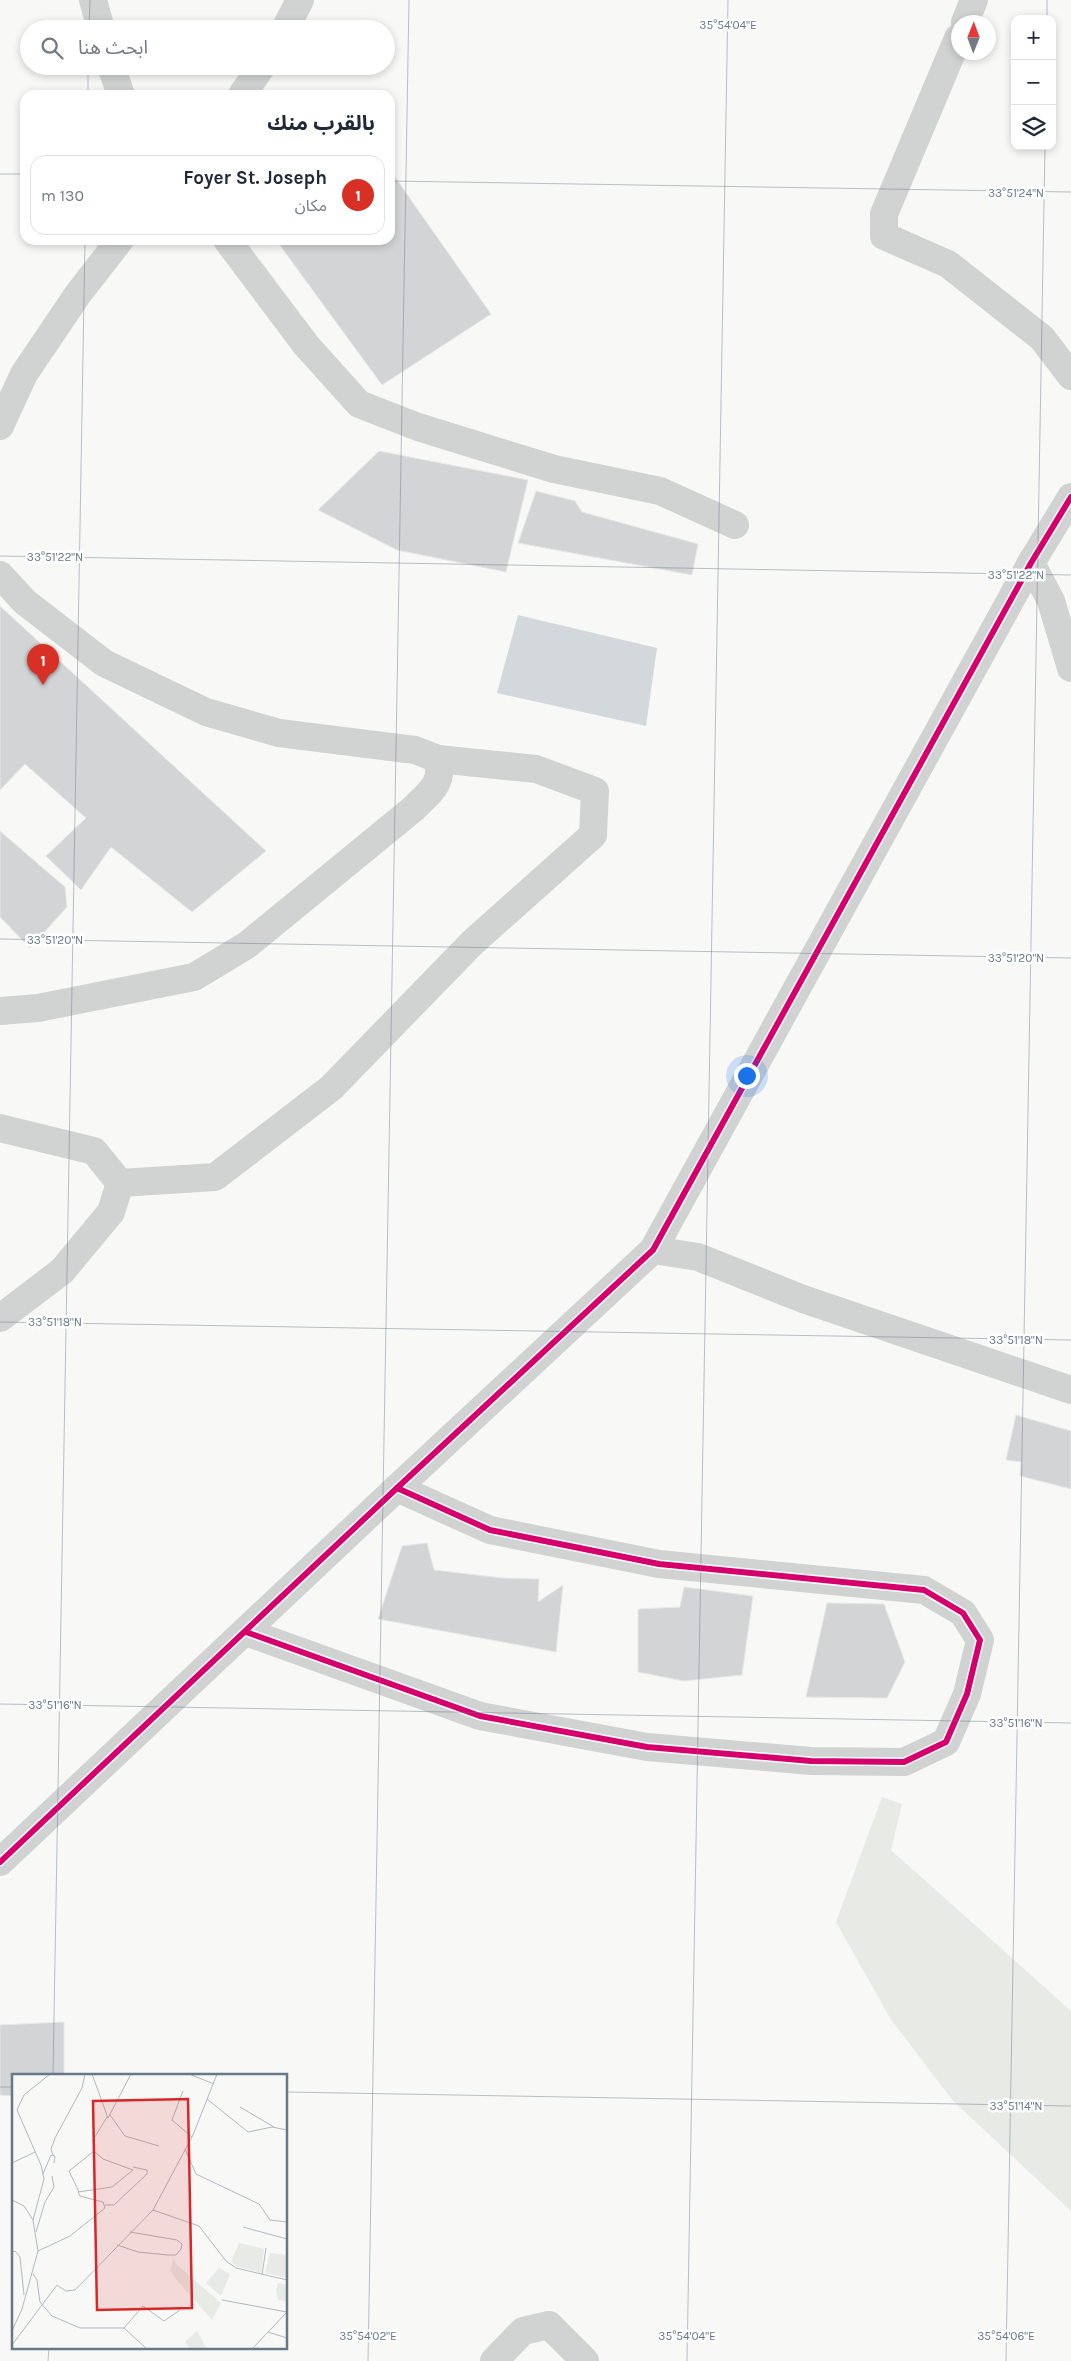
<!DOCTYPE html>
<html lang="ar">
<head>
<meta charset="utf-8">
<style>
	:root { --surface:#fff; --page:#f2f2f3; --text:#1f2937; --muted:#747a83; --line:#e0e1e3; --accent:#d93025 }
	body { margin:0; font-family:Karla,"Noto Sans Arabic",sans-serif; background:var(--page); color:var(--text); direction:rtl }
	.controls { position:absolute; right:15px; top:15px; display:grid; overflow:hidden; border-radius:10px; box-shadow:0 2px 8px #0003 }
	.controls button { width:45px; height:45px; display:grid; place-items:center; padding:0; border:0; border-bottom:1px solid var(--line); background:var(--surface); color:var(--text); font:25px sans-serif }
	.compass { position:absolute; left:951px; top:15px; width:45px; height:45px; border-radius:50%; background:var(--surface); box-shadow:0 2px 8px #0003; rotate:1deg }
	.you { position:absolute; left:746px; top:1075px; width:18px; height:18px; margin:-12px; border:4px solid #fff; border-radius:50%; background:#1a73e8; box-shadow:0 0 0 8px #1a73e833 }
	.badge { display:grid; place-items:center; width:32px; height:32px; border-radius:50%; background:var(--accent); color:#fff; font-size:16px; font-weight:700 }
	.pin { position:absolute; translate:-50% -41px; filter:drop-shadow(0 1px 2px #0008) }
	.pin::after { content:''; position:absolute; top:26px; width:18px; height:15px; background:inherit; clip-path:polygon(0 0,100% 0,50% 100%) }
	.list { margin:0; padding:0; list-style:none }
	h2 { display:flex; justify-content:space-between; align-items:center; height:65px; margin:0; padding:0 20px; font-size:21px }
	h2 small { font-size:16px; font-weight:400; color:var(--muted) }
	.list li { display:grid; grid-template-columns:32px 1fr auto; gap:15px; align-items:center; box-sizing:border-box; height:80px; margin:0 10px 10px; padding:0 10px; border:1px solid var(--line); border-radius:15px }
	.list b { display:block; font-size:19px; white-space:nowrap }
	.list p { margin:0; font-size:16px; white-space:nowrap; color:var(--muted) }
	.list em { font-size:16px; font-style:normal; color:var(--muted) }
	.icon { flex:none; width:28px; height:28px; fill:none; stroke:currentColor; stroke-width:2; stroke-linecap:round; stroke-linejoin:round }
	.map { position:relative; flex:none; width:1071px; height:2361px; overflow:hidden; direction:ltr }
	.search { position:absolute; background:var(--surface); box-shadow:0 2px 8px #0003; left:20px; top:20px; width:375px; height:55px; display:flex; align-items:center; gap:12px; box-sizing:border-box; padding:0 18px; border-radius:28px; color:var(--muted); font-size:19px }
	.panel { position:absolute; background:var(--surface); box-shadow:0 2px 8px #0003; left:20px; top:90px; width:375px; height:155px; border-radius:15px; direction:rtl }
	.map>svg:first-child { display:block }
</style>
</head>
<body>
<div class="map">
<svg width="1071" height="2361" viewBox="0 0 1071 2361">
	<rect width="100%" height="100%" fill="#f8f8f7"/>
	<path fill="#e8ebe5" d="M882,1797L902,1804L891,1850L1071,2011V2211L953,2101L890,2018L836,1922Z"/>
	<path fill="#d2d8dc" d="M518,615L657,648L646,726L497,693Z"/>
	<g fill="#d3d4d5" stroke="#e8e8e7">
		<path d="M390,170L491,314L382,385L276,240H390Z"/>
		<path d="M379,451L528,480L506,572L397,550L318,510Z"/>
		<path d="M536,491L575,501L582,512L698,544L692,575L518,543Z"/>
		<path d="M0,606L266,851L192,912L111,847L81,890L46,856L86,818L25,764L0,790Z"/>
		<path d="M0,831L65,887L67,907L30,948L0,917Z"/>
		<path d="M1016,1415L1071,1431V1489L1020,1476L1021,1462L1006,1460Z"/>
		<path d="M427,1543L434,1570L502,1578L539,1579L538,1602L563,1585L556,1652L378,1619L402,1546Z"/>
		<path d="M684,1587L753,1596L742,1675L684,1681L638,1672V1609L680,1607Z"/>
		<path d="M827,1603L884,1604L905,1662L887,1698L806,1697Z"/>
		<path d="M64,2022V2075H14V2096L0,2095V2025Z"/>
	</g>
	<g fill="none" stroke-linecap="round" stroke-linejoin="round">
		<g stroke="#d1d2d2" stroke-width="28">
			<path d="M93,0L101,29"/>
			<path d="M965,22L974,0"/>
			<path d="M285,29L300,0"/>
			<path d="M958,38L884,214V236L948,264L1042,338L1071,376"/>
			<path d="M111,66L121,95"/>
			<path d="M242,95L262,66"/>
			<path d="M227,240L306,345L359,404L418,427L554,469L660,491L735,525"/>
			<path d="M0,426L24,374L78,294L120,240"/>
			<path d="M1031,563L1051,601L1071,668"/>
			<path d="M0,575L25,602L104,663L206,712L279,733L415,750L438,759C444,784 429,793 413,809L247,945L194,977L38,1008L0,1011"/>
			<path d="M0,1128L94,1151L120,1183L111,1212L62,1271L0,1318"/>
			<path d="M120,1183L215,1177L331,1088L472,943L593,835L595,791L536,769L438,759"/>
			<path d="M653,1250L698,1257L803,1299L1071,1390"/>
			<path d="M246,1632L480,1716L647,1747L811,1761L904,1762L946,1742L967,1694L980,1640L963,1613L924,1590L659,1564L490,1530L397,1488"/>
			<path d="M0,1862L397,1488L653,1250L1031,563L1071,497"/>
			<path d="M494,2361L523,2331L549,2325L585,2361"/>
		</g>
		<defs>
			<g id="cycleway">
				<path d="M246,1632L480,1716L647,1747L811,1761L904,1762L946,1742L967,1694L980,1640L963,1613L924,1590L659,1564L490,1530L397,1488"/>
				<path d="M0,1862L397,1488L653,1250L1031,563L1071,497"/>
			</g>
		</defs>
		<use href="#cycleway" stroke="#fff" stroke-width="9"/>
		<use href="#cycleway" stroke="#d6006c" stroke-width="6"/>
	</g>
	<path fill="none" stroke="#66788a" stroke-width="1" stroke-opacity="0.45" d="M1047,19V0M89,29L90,0M88,95V66M0,174H25M390,181L1071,192M0,556L1071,575M0,939L1071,958M0,1322L1071,1340M0,1704L1071,1723M53,2075L85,240M0,2087H14M286,2092L1071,2106M48,2361L49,2347M368,2361L409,0M687,2361L728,0M1006,2361L1045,146"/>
	<g transform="translate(12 2074)">
		<rect width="275" height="275" fill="#f8f8f7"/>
		<path d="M227,169L252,175L249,199L224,192L219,187ZM258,179L275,181V204L253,199ZM162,184L163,189L209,229L200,246L163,204L158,196ZM207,194L218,200L209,222L194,209ZM266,209L275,211V227L266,226L264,216ZM185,257L194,273L195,275L177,274L173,268Z" fill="#e8ebe5"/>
		<path fill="none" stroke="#b1b9c1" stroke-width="1" d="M80,0L96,44L119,0M177,0L202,10M171,17L160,46L180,63M195,25L236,58L260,53L275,56M228,33L262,53M98,41L113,62L147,72M173,75L184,100L247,130L258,146L275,148M41,81L39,75L43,64L70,14L73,0M0,89L23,78M31,100L39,81L43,82L42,89M67,118L57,97L82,77M0,126L12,132L21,146M93,131H102L135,100V96L121,93M141,136L187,152L214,187L224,194L275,206M231,153L275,165M24,158L33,128L42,113L40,102M105,171L126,178L156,181H164L169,175L170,170L165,166L118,158M26,177L58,162L93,134L91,128L68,122L66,118L100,113L121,96L91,85L82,77L81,66L95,43M0,178L3,177L8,183L12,221M21,200L25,206L28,228L40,242L68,254H112L135,275M250,201L254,174M210,226L275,238M112,254L131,232L152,247L168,236M0,257L10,235L26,177L21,146L32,105L29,91L5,36L12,21L38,0M256,258L275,264M0,271L45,211L54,217L63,216L141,136L181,61L205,0M240,275L275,238"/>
		<path fill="#d62828" fill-opacity="0.15" stroke="#d62828" stroke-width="2.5" d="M176,25L180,234L85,236L81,27Z"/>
		<rect width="275" height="275" fill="none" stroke="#66788a" stroke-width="2.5"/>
	</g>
	<g font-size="12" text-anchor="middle" fill="#66788a" stroke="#fff" stroke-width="5" stroke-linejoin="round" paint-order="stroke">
		<text x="728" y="29">35°54'04"E</text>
		<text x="1016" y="197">33°51'24"N</text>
		<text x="55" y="561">33°51'22"N</text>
		<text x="1016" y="579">33°51'22"N</text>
		<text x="55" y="944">33°51'20"N</text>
		<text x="1016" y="962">33°51'20"N</text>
		<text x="55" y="1326">33°51'18"N</text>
		<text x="1016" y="1344">33°51'18"N</text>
		<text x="55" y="1709">33°51'16"N</text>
		<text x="1016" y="1727">33°51'16"N</text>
		<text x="1016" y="2110">33°51'14"N</text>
		<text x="368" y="2340">35°54'02"E</text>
		<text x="687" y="2340">35°54'04"E</text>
		<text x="1006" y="2340">35°54'06"E</text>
	</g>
</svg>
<div class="controls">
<button>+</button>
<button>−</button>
<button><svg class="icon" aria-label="layers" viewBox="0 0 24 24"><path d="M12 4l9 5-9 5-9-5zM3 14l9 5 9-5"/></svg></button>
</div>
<svg class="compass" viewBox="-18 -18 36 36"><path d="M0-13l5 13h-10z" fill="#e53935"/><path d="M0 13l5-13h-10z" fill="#747a83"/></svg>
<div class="you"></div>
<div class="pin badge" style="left:43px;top:685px">1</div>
<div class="search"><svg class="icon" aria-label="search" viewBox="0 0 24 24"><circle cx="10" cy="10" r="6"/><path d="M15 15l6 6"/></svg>ابحث هنا</div>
<section class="panel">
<h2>بالقرب منك<small></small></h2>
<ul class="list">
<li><span class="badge">1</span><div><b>Foyer St. Joseph</b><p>مكان</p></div><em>130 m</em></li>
</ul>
</section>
</div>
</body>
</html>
